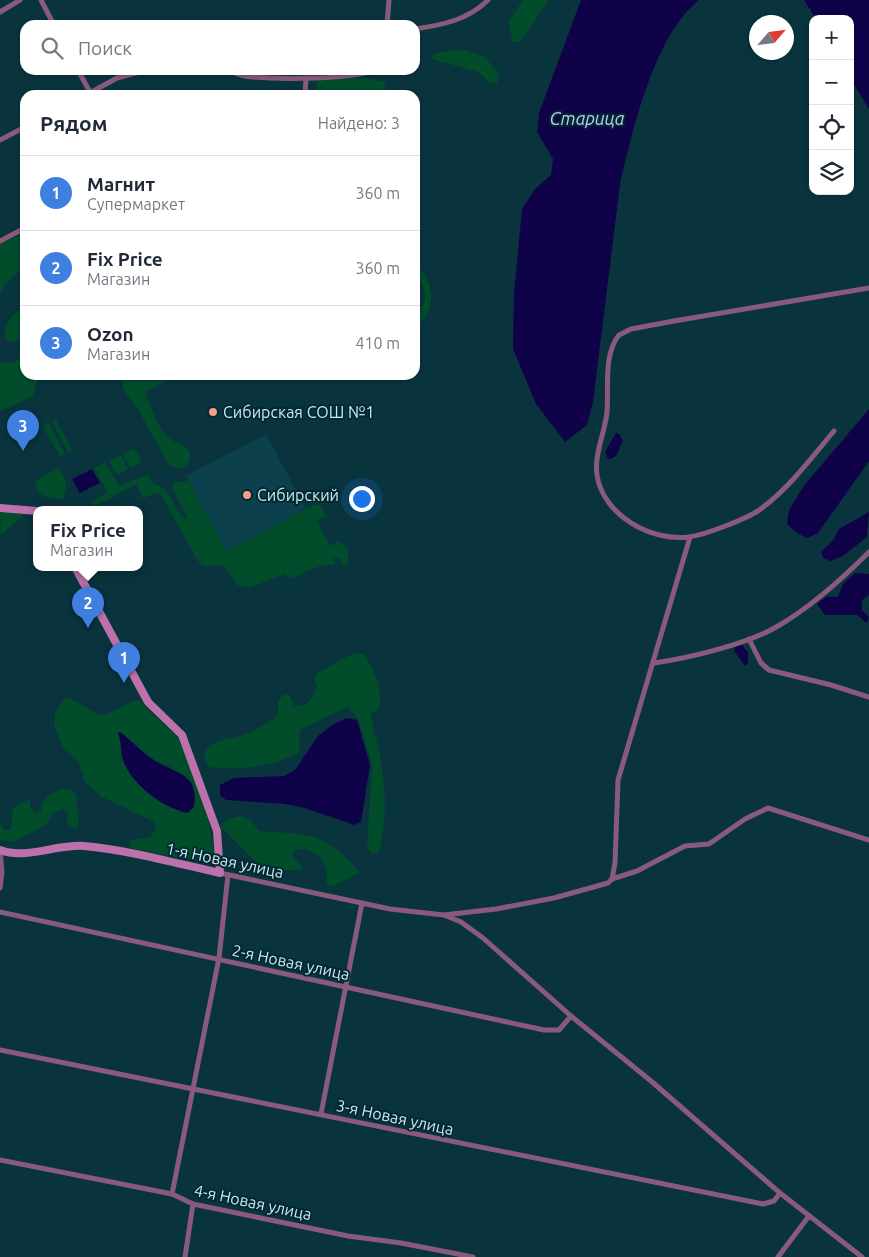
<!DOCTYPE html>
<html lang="ru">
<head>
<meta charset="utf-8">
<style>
	:root { --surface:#fff; --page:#f6f6f7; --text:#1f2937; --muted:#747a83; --line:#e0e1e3; --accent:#7f5e5b }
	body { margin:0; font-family:Ubuntu,sans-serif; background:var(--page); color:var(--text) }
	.controls { position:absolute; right:15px; top:15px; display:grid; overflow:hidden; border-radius:10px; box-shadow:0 1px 4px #0004 }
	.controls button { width:45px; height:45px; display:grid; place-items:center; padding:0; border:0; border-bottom:1px solid var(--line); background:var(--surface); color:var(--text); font:25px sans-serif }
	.compass { position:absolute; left:749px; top:15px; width:45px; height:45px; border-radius:50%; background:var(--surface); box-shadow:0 1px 4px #0004; rotate:62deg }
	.you { position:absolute; left:361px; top:498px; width:18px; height:18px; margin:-12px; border:4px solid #fff; border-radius:50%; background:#1a73e8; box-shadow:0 0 0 8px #1a73e833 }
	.badge { display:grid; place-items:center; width:32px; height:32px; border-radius:50%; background:var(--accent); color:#fff; font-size:16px; font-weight:700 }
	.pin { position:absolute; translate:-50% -41px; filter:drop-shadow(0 1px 2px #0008) }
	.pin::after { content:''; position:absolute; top:26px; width:18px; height:15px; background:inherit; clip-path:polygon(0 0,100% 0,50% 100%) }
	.popup { position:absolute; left:33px; top:506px; width:110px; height:65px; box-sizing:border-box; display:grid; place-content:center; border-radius:10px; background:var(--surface); filter:drop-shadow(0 1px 4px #0005); font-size:16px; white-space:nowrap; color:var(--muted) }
	.popup b { font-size:19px; color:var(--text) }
	.popup::after { content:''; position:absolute; left:50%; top:100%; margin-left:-10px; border:10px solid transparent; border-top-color:var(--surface) }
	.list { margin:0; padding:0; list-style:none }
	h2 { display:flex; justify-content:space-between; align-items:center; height:65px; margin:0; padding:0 20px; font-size:21px }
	h2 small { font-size:16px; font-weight:400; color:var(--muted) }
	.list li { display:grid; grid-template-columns:32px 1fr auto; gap:15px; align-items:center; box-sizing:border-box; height:75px; padding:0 20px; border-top:1px solid var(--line) }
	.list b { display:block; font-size:19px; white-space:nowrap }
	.list p { margin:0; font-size:16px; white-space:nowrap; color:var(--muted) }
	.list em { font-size:16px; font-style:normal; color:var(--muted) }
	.icon { flex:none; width:28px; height:28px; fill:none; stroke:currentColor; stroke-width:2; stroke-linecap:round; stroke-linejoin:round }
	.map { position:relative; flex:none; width:869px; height:1257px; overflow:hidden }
	.search { position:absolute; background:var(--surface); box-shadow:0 1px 4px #0004; left:20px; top:20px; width:400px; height:55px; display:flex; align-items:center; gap:12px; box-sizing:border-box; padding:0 18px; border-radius:15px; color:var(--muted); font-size:19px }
	.panel { position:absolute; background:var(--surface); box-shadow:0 1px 4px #0004; left:20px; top:90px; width:400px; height:290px; border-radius:15px }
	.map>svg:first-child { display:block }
</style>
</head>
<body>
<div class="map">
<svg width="869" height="1257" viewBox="0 0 869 1257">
	<rect width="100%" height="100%" fill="#09343d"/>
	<path fill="#0b404c" d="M266,434L306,509L226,551L186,476Z"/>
	<g fill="#004c2b" fill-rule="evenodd">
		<path d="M523,0H549L520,42H512L509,21Z"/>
		<path d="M465,50L485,57L499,74L497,83H490L479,72L431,59L432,56L440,52Z"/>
		<path d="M367,78L385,82L386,95H318L316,80Z"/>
		<path d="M25,232V265L4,285L0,296V244Z"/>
		<path d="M415,266C436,279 437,313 415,326C415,315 425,308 425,296C425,284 415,277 415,266Z"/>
		<path d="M25,308V336L13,342L6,340C1,327 13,312 25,308Z"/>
		<path d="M25,356V375H55L37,379L33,396L0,411V363L13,362Z"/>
		<path d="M119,375H169V379L146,392V396C152,410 159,431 172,440C179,445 188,445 190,454C191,463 186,466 180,469L169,465L136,406L125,393Z"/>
		<path d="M56,420L72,450L68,452L52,422Z"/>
		<path d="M49,423L65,454L60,457L43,426Z"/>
		<path d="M134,448L142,462L130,468L123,454Z"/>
		<path d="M121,455L128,469L117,475L109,461Z"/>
		<path d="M105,462L119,486L148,475L153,484C172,487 172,507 184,519L187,516L172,487L175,482L189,481L226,551L315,504L321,506L326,515L317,521L330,546L339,541L348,549V564H342L339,557L333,559L335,564L317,567L290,579L285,574L249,588L237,585L224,567L219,565L203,566L197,560L162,496L157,493L143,498L136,484L95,506L92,505V502L107,492L95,468Z"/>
		<path d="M58,468C66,475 69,490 62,499C50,499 35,497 35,481Z"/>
		<path d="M0,511L22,514L21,517L1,535Z"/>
		<path d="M354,653L363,654C373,666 385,694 378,710L370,714C383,761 391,803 379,852L372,854L367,848L372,764L358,718L347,707L300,730L299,753C272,767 239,771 209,767L204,757L207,747C220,738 234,739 248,733C258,729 270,722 278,715V701L284,694L289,695L294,706C308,706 312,699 317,687L314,678L317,673Z"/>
		<path d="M70,698L100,716C112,713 131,700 139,700C151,714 166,725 178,738C196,758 211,833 217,861L214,864L133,849L128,846L131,840L150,837L156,829L154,822L102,797L85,782L78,761L63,748L54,725L55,713L62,701ZM120,732L156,762L176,769L123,760Z"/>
		<path d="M62,788L70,789L76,795L79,825L74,829L67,823L68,813L63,809L52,814L48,823L33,832L13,842L0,840V823L4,830H11L13,808L30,799V808L36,813L41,811C42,797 51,794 62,788Z"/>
		<path d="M240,816L251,820L259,831C308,834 326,832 360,873L331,887L326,885L327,873L321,857L306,849L295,850L292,856L301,865V871L270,869L261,867L221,827L225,820Z"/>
	</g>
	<g fill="#0f0249">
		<path d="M581,0H699C654,36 633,129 620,184L593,402L587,425L565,442L536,404L513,349L514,294L522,209L535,189L551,175L553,159L537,132L539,113Z"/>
		<path d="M804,0H869V109L850,78V19H816Z"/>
		<path d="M869,409V461L818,533L807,538L797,533L787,524L789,510L803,487Z"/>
		<path d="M616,433L619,434L623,441C617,449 620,458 608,459L605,452Z"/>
		<path d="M92,469L100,483L80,493L72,479Z"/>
		<path d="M869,512L867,537L843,556L831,561L823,558L821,552L834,539L839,529Z"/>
		<path d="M855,573L869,574V595L862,600V610L869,617L867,623L857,615H825L817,604L826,597H838L843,584Z"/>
		<path d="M741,644L748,652V663L745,666L734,651L735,647Z"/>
		<path d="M346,718L357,720L370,765L361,822L354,825L305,808L285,804L226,800L220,795V785L234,778L284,776L295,770L318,736L332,725Z"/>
		<path d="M120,732C132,741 144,755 157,762C180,775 199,775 194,807L187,813C162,807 132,785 123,760C120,751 122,742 118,733Z"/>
	</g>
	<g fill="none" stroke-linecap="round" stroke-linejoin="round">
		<g stroke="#8a5a7d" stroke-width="5">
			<path d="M41,0L54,25"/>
			<path d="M0,12L20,0"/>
			<path d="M387,25L389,0"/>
			<path d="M415,29C442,25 468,20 488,0"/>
			<path d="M78,70L91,94"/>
			<path d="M227,70C236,74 244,77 253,77C275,79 357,80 372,70"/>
			<path d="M86,95L117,78L147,70"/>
			<path d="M305,95L306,78"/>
			<path d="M0,140L25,127"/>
			<path d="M0,241L25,228"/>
			<path d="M834,431C812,457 790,487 762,508C750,518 704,535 689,537C651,542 603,515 597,475C594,453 605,433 607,412C609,388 603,355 619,335L631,329L674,321L869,288"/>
			<path d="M749,639L761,663L769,670L831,685L869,697"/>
			<path d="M654,663C689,658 748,644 778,626C811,607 842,579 869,552"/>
			<path d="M0,850L2,872L0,888"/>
			<path d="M220,873L390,909L444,915L496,909L554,898L608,883L612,879L615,863L618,780L690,537"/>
			<path d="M612,879L637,871L685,846L709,844L745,819L768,808L869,840"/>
			<path d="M0,912L544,1030H559L571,1016"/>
			<path d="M444,915L461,922L483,938L571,1016L651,1081L780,1193L862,1257"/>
			<path d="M0,1050L763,1204L774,1201L780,1193"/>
			<path d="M321,1114L362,903"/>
			<path d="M0,1160L172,1194L193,1204L348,1236L401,1243L473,1257"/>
			<path d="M172,1194L219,958L228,875"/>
			<path d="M185,1257L193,1204"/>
			<path d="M778,1257L809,1216"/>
		</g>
		<g stroke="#bd71aa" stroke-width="8">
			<path d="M0,508L37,511"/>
			<path d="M0,850C24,860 57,844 84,846C129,850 175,863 220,873L217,831L182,735L148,702L75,567"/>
		</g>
	</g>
	<g fill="#f49e86" stroke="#002933" stroke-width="2">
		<circle cx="213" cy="412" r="5"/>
		<circle cx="247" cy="495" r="5"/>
	</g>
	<g text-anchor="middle" stroke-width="4" stroke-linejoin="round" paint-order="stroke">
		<g font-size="16" fill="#cce7ee" stroke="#002933" text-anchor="start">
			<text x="223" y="418">Сибирская СОШ №1</text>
			<text x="257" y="501">Сибирский</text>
		</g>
		<g font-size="16" fill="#cce7ee" stroke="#002933">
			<text transform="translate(225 860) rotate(12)" y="6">1-я Новая улица</text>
			<text transform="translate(291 962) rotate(12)" y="6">2-я Новая улица</text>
			<text transform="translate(395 1117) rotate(12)" y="6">3-я Новая улица</text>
			<text transform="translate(253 1202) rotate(12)" y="6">4-я Новая улица</text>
		</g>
		<g font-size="18" font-style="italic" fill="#c0c8f1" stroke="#002933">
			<text x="587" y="125">Старица</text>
		</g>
	</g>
</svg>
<div class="controls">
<button>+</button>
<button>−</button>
<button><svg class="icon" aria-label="locate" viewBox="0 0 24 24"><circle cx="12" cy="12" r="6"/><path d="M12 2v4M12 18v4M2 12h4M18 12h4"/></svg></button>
<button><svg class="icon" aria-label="layers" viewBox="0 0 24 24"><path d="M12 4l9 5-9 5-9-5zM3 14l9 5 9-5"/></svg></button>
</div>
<svg class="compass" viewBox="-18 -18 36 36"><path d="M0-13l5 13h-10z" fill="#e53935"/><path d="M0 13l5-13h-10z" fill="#747a83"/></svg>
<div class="you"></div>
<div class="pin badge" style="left:124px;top:683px;background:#3f7fe0">1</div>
<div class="pin badge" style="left:88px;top:628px;background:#3f7fe0">2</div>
<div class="popup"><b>Fix Price</b>Магазин</div>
<div class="pin badge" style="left:23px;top:451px;background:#3f7fe0">3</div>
<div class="search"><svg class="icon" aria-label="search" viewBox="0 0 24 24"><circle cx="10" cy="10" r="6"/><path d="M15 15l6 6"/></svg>Поиск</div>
<section class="panel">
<h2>Рядом<small>Найдено: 3</small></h2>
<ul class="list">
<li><span class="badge" style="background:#3f7fe0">1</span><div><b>Магнит</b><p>Супермаркет</p></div><em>360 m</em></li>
<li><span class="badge" style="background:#3f7fe0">2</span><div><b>Fix Price</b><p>Магазин</p></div><em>360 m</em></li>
<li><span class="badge" style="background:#3f7fe0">3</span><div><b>Ozon</b><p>Магазин</p></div><em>410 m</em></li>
</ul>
</section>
</div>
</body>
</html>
